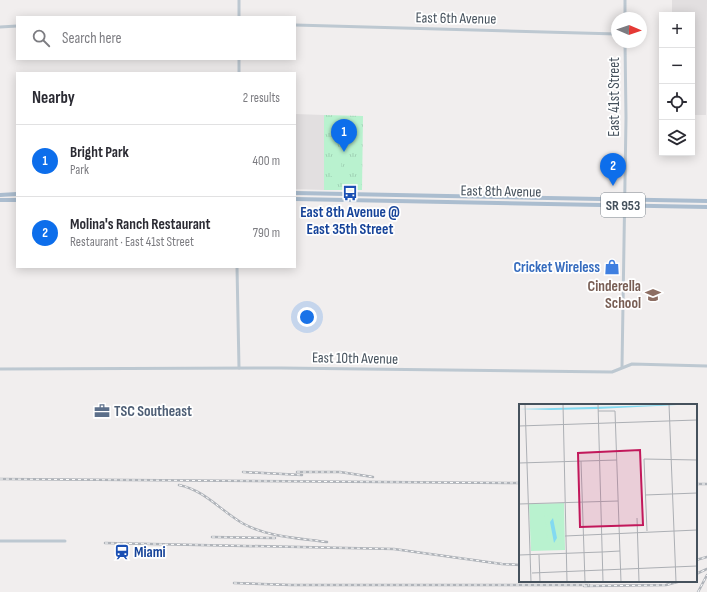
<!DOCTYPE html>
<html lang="en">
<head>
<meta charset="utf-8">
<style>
	:root { --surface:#fff; --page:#f2f2f3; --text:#2b2b33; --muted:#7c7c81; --line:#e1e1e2; --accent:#0d6eeb }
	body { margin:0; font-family:"Sofia Sans Condensed",sans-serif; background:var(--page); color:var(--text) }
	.controls { position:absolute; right:12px; top:12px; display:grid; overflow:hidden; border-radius:0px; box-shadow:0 2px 10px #0003 }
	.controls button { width:36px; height:36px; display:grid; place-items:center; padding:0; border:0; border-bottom:1px solid var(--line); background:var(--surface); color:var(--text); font:20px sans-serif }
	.compass { position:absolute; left:611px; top:12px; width:36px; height:36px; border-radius:50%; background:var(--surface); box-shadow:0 2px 10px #0003; rotate:92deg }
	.you { position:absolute; left:307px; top:317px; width:14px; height:14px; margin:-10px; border:3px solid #fff; border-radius:50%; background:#1a73e8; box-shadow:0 0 0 6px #1a73e833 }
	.badge { display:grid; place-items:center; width:26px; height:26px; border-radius:50%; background:var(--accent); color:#fff; font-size:13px; font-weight:700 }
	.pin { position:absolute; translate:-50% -33px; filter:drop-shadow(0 1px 2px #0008) }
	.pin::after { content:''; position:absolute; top:21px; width:14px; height:12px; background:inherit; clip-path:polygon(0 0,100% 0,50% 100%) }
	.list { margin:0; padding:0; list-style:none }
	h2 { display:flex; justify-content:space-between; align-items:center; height:52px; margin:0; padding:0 16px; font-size:17px }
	h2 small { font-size:13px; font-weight:400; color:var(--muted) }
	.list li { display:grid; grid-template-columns:26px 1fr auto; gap:12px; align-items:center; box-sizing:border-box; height:72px; padding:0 16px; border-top:1px solid var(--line) }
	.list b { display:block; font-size:15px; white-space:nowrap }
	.list p { margin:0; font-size:13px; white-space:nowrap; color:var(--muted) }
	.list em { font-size:13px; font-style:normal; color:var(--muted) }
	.icon { flex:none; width:22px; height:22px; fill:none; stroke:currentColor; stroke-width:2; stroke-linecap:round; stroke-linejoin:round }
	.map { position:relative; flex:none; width:707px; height:592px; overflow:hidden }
	.search { position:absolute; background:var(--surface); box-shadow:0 2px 10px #0003; left:16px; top:16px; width:280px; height:44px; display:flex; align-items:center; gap:10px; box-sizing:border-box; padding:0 14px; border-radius:0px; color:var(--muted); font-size:15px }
	.panel { position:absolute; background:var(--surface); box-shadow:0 2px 10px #0003; left:16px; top:72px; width:280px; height:196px; border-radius:0px }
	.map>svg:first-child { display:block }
</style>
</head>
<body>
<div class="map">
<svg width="707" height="592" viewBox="0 0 707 592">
	<defs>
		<pattern id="grass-tufts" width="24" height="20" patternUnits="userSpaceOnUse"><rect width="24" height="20" fill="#b9f2cf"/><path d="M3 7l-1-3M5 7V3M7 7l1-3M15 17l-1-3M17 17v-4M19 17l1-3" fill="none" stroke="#a0d1b4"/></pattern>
	</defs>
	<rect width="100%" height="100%" fill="#f1eeee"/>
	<g fill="#e2dfe0">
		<path d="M672,0H707L706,115H692V15H672Z"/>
		<path d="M295,114L324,115V190L295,189Z"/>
	</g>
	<path fill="url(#grass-tufts)" d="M324,115L363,116L362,190H324Z"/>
	<path fill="#b9f2cf" d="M331,163H341V176H330Z"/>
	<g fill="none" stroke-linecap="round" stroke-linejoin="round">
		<g stroke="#bdc8d1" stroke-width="3">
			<path d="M239,0V17"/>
			<path d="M625,18V0"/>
			<path d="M295,25L617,34"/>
			<path d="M0,27L17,26"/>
			<path d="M239,73V59"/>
			<path d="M237,267L239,368"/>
			<path d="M622,367L626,118L625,42"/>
			<path d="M0,369L281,368L612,372L632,364L707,366"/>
			<path d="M0,541H65"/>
		</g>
		<g stroke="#abbdcf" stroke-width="4">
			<path d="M295,193L707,201"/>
			<path d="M0,195L17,194"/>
			<path d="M295,199L707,207"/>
			<path d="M0,200H17"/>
		</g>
		<defs>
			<g id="rail">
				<path d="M243,472L302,475"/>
				<path d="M297,472H340L373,477"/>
				<path d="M0,479L520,483"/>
				<path d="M696,484H707"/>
				<path d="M179,485C204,490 220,510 242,523C267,537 298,538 327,542"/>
				<path d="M212,537L275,538"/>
				<path d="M105,543L394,549L502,564L520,565"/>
				<path d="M696,560L707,557"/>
				<path d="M696,574L707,569"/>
				<path d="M234,583L291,585H589"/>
				<path d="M584,586L666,585L681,581"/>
				<path d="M698,592L707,575"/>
			</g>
		</defs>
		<use href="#rail" stroke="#afb3b9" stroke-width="2.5"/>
		<use href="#rail" stroke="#fff" stroke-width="1" stroke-dasharray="3" stroke-linecap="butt"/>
	</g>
	<defs>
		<symbol id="bus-bare" viewBox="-9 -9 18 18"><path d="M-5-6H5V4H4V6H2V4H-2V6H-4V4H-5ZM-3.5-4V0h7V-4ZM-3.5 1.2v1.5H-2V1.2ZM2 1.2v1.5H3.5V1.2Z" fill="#1a4fb4" stroke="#fff" stroke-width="2.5" paint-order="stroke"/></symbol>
		<symbol id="shop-bare" viewBox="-9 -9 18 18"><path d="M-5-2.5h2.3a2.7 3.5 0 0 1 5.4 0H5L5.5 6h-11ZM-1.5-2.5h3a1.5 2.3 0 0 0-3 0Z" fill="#3f7fe0" stroke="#fff" stroke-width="2.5" paint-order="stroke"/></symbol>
		<symbol id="school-bare" viewBox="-9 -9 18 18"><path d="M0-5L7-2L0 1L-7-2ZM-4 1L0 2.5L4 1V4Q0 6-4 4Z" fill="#8d6e63" stroke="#fff" stroke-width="2.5" paint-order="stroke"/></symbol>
		<symbol id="office-bare" viewBox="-9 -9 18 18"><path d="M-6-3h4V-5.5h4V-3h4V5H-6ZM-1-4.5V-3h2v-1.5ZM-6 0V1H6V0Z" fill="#5c6f8a" stroke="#fff" stroke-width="2.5" paint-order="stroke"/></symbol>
		<symbol id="station-bare" viewBox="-9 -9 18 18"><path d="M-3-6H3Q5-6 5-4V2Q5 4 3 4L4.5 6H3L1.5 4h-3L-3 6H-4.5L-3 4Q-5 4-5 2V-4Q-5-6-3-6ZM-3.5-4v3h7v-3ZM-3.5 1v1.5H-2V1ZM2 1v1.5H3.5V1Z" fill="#1a4fb4" stroke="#fff" stroke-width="2.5" paint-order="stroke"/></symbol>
	</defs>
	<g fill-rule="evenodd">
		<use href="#bus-bare" x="339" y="182" width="22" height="22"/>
		<use href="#shop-bare" x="601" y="256" width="22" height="22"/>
		<use href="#school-bare" x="642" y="284" width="22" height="22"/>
		<use href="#office-bare" x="91" y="400" width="22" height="22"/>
		<use href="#station-bare" x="111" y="541" width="22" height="22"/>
	</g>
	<g text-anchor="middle" stroke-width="3.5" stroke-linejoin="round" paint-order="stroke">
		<rect fill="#fff" stroke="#7d858d" stroke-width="1" x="601" y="193" width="44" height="24" rx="3"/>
		<g font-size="14" font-weight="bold" fill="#45515c">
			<text x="623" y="210">SR 953</text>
		</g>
		<g font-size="15" fill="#45515c" stroke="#fff">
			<text transform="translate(456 18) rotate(1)" y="5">East 6th Avenue</text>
			<text transform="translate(614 97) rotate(-90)" y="5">East 41st Street</text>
			<text transform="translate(501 191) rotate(1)" y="5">East 8th Avenue</text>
			<text transform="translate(355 358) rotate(1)" y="5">East 10th Avenue</text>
		</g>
		<g font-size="15" font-weight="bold" fill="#164399" stroke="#fff">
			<text x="350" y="217">East 8th Avenue @<tspan x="350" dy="17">East 35th Street</tspan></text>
			<text x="134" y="557" text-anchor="start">Miami</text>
		</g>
		<g font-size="15" font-weight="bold" fill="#366cbe" stroke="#fff" text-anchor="end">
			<text x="600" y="272">Cricket Wireless</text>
		</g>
		<g font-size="15" font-weight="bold" fill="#785e54" stroke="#fff" text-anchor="end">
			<text x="641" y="291">Cinderella<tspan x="641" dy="17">School</tspan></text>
		</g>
		<g font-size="15" font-weight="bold" fill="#4e5e75" stroke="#fff" text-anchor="start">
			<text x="114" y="416">TSC Southeast</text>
		</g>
	</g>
	<g transform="translate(519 404)">
		<rect width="178" height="178" fill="#f1eeee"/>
		<path d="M45,99L46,146L12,147L10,100Z" fill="#b9f2cf"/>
		<path d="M25,103L27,112L34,109L41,113L42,137L37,143L28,139ZM35,110L40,113L41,136L35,142L29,138L27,116L29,111Z" fill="#b9f2cf" fill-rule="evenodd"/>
		<path d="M178,0L78,5L32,6L0,5ZM34,114L38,134L35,139L31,118Z" fill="#83daf1"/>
		<path fill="none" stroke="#acafb4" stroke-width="1" d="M6,0L12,178M44,0L48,178M79,0L84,178M150,0L157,178M79,7H96L102,178M0,22L178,16M62,57L66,178M0,59L98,56M126,91L178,89M0,100L99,97M118,114L120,178M128,127L125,55L178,56M46,132L178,126M83,148L101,147M0,151L83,148M20,151L21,178M13,169L178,162"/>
		<path fill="#c2185b" fill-opacity="0.15" stroke="#c2185b" stroke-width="2" d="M121,46L124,121L61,123L59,49Z"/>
		<rect width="178" height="178" fill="none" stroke="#45515c" stroke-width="2"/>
	</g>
</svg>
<div class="controls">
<button>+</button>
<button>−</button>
<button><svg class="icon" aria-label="locate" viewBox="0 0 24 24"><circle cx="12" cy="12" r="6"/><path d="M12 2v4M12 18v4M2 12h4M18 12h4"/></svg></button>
<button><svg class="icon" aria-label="layers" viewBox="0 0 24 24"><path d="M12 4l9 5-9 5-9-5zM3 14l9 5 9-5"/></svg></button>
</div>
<svg class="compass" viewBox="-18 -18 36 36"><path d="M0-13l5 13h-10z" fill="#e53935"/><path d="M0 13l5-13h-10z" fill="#7c7c81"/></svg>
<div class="you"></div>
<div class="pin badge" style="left:344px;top:152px">1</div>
<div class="pin badge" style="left:613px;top:186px">2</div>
<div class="search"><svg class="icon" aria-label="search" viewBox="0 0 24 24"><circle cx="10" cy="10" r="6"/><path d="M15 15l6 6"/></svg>Search here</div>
<section class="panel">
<h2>Nearby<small>2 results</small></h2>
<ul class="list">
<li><span class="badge">1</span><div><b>Bright Park</b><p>Park</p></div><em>400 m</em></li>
<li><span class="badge">2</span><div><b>Molina's Ranch Restaurant</b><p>Restaurant · East 41st Street</p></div><em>790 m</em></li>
</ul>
</section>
</div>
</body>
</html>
